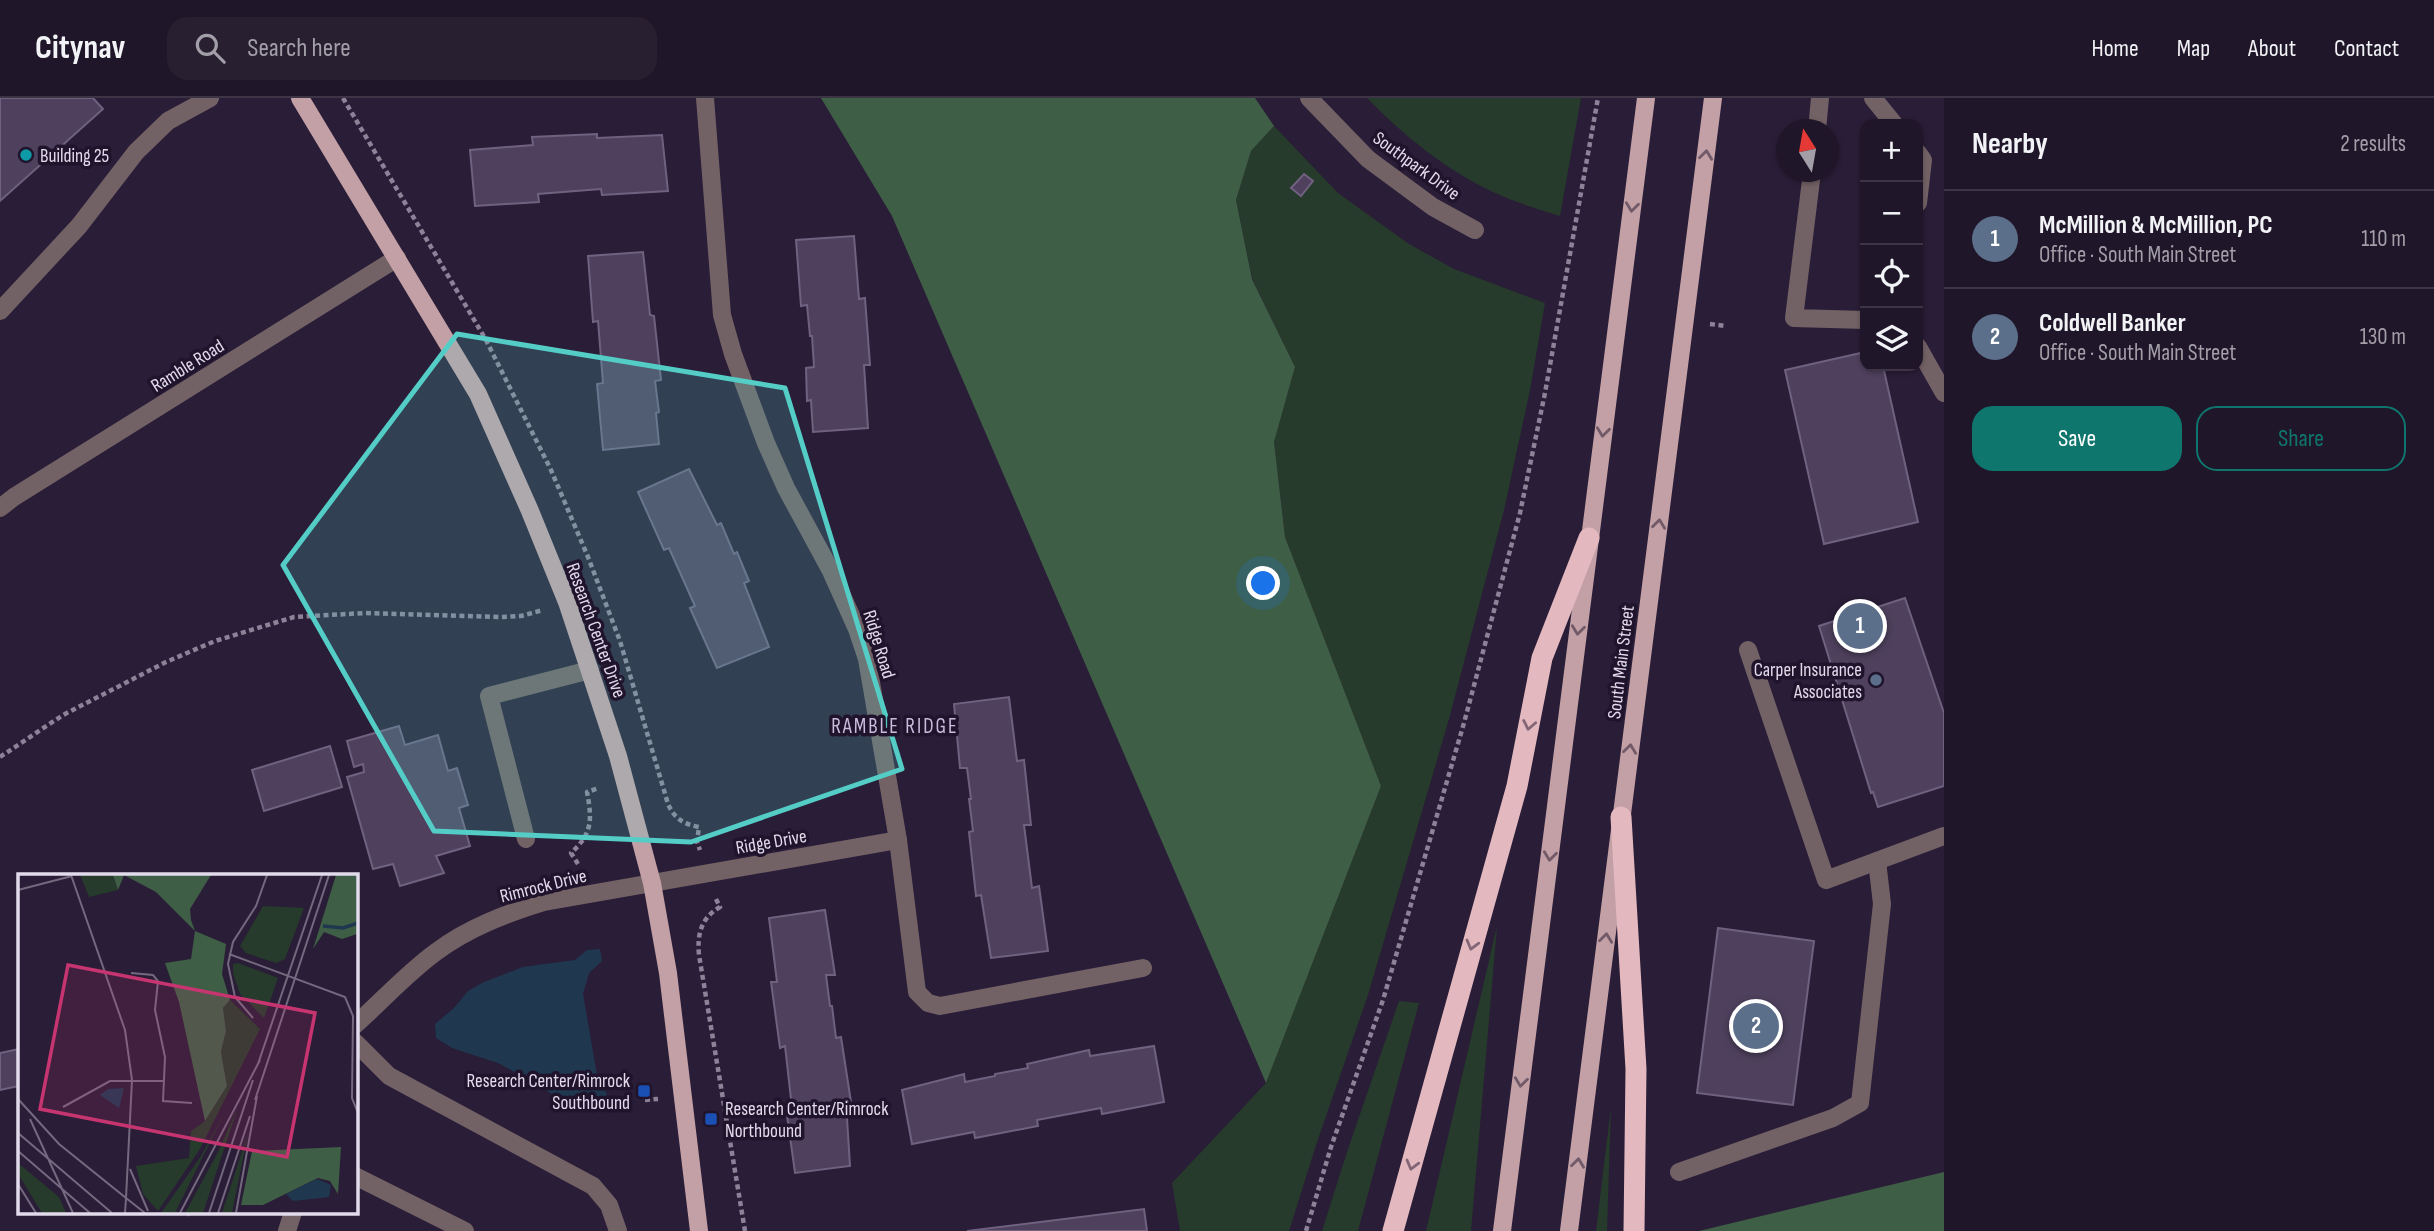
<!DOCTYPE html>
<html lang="en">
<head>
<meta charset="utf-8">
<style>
	:root { --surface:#201629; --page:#281f31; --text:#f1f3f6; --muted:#a29fa8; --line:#3d3546; --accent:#0f766e }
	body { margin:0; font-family:"Sofia Sans Condensed",sans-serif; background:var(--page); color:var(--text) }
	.controls { position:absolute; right:21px; top:21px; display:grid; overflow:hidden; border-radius:14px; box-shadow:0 2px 5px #0004 }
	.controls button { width:63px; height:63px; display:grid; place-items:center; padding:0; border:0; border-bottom:2px solid var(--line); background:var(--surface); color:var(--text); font:35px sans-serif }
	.compass { position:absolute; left:1776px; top:21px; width:63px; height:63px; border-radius:50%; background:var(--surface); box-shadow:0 2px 5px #0004; rotate:349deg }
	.you { position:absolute; left:1264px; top:486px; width:24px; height:24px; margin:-18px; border:5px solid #fff; border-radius:50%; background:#1a73e8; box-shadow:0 0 0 10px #1a73e833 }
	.badge { display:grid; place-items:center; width:46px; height:46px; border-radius:50%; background:var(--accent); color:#fff; font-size:23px; font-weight:700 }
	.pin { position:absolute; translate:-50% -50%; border:4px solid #fff; box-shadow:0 2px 7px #0006 }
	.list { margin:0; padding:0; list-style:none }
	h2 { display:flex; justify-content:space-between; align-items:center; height:91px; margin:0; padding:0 28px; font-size:30px }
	h2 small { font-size:23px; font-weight:400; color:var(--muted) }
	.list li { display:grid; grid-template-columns:46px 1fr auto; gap:21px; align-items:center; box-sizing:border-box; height:98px; padding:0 28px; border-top:2px solid var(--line) }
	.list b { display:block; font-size:26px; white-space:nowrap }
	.list p { margin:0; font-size:23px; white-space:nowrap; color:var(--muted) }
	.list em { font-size:23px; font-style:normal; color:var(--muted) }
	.actions { display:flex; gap:14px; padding:21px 28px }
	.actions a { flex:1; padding:16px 0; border:2px solid var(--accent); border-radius:21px; text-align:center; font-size:24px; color:var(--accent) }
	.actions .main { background:var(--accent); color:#fff }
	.icon { flex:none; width:38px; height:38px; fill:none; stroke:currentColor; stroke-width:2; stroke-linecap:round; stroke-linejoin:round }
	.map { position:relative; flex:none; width:1944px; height:1133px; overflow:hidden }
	header { display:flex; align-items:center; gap:42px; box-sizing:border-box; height:98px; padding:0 35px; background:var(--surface); border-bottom:2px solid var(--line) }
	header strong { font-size:33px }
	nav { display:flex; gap:38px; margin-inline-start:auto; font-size:24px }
	.search { width:490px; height:63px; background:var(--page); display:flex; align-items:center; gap:18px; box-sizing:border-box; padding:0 24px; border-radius:21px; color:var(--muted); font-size:26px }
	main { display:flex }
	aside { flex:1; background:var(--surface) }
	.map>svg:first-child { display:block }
</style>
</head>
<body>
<header>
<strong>Citynav</strong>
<div class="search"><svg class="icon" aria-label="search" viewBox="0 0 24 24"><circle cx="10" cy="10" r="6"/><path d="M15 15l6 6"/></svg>Search here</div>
<nav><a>Home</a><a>Map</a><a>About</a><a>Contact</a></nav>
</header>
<main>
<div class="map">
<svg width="1944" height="1133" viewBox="0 0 1944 1133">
	<rect width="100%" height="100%" fill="#2a1d37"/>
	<g fill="#263b2b">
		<path d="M1367,0H1581L1560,118C1538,111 1514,104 1493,94C1445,71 1404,38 1367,0Z"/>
		<path d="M1274,28L1338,95L1409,146L1454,171L1545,205L1530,292L1504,412L1449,621L1368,897L1317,1044L1289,1133H1180L1172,1085L1266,985L1381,688L1285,439L1274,344L1295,269L1252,180L1236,102L1251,53Z"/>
		<path d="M1497,828L1471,1133H1426Z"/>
		<path d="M1399,903L1419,905L1358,1133H1322L1347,1054Z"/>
		<path d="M1611,1009L1607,1133H1596Z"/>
	</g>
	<g fill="#3f5e46">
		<path d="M821,0H1255L1274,28L1251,53L1236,102L1252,181L1295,269L1274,344L1285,439L1381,688L1266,985L892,118Z"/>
		<path d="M1944,1074V1133H1699Z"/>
	</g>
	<path fill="#1f3850" d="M600,851L602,863L589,875L583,896L598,983L607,996L599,1011L563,1003L528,981L498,965L452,950L436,940L435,926L454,910L468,893L484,884L523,869L575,862L587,852Z"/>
	<g fill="#4f415e" stroke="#6f617f" stroke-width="2">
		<path d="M0,0H93L103,11L0,103Z"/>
		<path d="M597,36V40L662,37L668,93L602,97L601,91L538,96L539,104L475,108L470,52L533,47L532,39Z"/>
		<path d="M1304,76L1313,83L1301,98L1291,90Z"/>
		<path d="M854,138L859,201L865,200L870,267H864L868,330L813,334L811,302L807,303L806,270L814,269L812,238H810L807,207L801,208L796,142Z"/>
		<path d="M643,154L650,217L654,218L661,282L655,283L659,314L656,315L659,346L603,352L597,286L603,285L598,223L593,224L588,158Z"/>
		<path d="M1865,254V268H1883L1918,424L1824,446L1785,272Z"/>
		<path d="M689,371L717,427L721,425L734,456L737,454L749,483L744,485L769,549L717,570L690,510L695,508L669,450L664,452L638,394Z"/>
		<path d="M1905,500L1944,615V688L1878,709L1873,694L1871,695L1819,528Z"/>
		<path d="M1009,599L1017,663L1024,662L1031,727H1024L1032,790L1039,788L1048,853L991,860L981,797L976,798L969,734L973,733L969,701H971L967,670H960L954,606Z"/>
		<path d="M399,628L405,647L438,637L448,673L457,670L468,707L459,710L470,748L436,758L444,775L400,788L393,766L373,771L347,679L364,674L363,666L354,669L347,643Z"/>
		<path d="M330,648L342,689L264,713L252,672Z"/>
		<path d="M825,812L835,877H826L830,908H832L836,940L841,939L851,1004H846L850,1068L795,1075L786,1010H792L785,948L780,950L771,884H777L769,820Z"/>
		<path d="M1718,830L1814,843L1793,1007L1697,995Z"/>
		<path d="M1154,948L1164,1004L1102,1016L1101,1010L1037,1022L1038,1028L975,1040L974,1034L912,1046L902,992L964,976L965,984L995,978V976L1028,970L1027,966L1089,952L1090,958Z"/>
		<path d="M19,951V988L0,992V955Z"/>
		<path d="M1144,1111L1147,1133H967Z"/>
	</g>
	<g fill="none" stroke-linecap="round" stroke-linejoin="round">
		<g stroke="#8d8398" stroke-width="4.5" stroke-dasharray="5 3.5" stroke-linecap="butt">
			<path d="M343,0L486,242L551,372L588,459L620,543L668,706C675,721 683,726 699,729L697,744L700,752"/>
			<path d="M1710,226L1726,228"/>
			<path d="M0,659L63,617L166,564L215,543L294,519L365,515L501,519L521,518L543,512"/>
			<path d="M578,766L571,755C593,735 592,721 587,694L599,690"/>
			<path d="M716,801L720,809C701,820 697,836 699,857L745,1133"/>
			<path d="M645,1002L658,1001"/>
			<path d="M187,1114L190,1117"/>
			<path d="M1306,1133L1331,1049L1383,902L1464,625L1520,415L1545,295L1598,0"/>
		</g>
		<g stroke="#736265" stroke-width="18">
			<path d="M705,0L722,217L733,256L766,345L786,390L831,473L857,531L867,561L898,742L917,894L928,905L940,908L1143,870"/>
			<path d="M1309,0L1368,61L1433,109L1475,132"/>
			<path d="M1873,0L1894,26"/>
			<path d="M1817,32L1820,0"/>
			<path d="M1918,55L1923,62L1918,105"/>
			<path d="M1812,74L1794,220L1865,222"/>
			<path d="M0,213L79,128L136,54L168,23L210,0"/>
			<path d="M1918,249L1944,295"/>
			<path d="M0,410L14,399L397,160"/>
			<path d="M1748,552L1826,782L1944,738"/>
			<path d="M526,741L489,598L590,572"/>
			<path d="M355,927C382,903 407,875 436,854C468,830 505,816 544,804L898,742"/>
			<path d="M355,944L389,978L593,1088L609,1107L618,1133"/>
			<path d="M1679,1074L1833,1020L1860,1005L1882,806L1877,763"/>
			<path d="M355,1078L465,1133"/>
			<path d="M287,1133L293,1114"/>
		</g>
		<g stroke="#c3a0a5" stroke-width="18">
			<path d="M300,0L478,296L530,413L567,504L618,658L652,785L668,875L699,1133"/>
			<path d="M1502,1133L1646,0"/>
			<path d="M1569,1133L1713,0"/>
		</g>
		<g stroke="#e3b9bf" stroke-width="21">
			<path d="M1621,719L1636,971L1634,1133"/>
			<path d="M1393,1133L1517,688L1542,560L1589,440"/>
		</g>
	</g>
	<defs><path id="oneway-chevron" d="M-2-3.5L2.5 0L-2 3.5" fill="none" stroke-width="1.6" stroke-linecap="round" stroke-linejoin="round" transform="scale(1.75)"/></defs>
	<g stroke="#725a69">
		<use href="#oneway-chevron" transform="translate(1706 57) rotate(-83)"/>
		<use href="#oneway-chevron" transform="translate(1632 109) rotate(97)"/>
		<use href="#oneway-chevron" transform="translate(1603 334) rotate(97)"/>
		<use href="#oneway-chevron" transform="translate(1659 426) rotate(-83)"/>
		<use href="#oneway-chevron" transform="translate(1578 532) rotate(97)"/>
		<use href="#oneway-chevron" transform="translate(1630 651) rotate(-83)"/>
		<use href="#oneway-chevron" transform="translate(1550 758) rotate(97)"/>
		<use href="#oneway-chevron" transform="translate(1606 840) rotate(-83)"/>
		<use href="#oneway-chevron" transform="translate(1521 984) rotate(97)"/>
		<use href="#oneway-chevron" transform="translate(1578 1065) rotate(-83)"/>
	</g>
	<g stroke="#826676">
		<use href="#oneway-chevron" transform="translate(1529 627) rotate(101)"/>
		<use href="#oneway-chevron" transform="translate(1472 847) rotate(105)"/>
		<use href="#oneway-chevron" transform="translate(1412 1067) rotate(105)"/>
	</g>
	<path fill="#54cdc7" fill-opacity="0.2" stroke="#54cdc7" stroke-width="5" stroke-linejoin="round" d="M457,236L785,290L902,671L691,744L434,733L283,467Z"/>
	<circle fill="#0f9aa8" stroke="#20142d" stroke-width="2.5" cx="26" cy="57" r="7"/>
	<circle fill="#5c6f8a" stroke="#20142d" stroke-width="2.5" cx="1876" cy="582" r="7"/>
	<g fill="#1a4fb4" stroke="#20142d" stroke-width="2.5">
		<rect x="637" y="986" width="14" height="14" rx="3.5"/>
		<rect x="704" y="1014" width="14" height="14" rx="3.5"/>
	</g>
	<g text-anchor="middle" stroke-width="7" stroke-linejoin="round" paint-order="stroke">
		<g font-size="19" fill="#e2dbec" stroke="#20142d" text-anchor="start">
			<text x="40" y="64">Building 25</text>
			<text x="1862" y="578" text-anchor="end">Carper Insurance<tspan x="1862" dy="22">Associates</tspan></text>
			<text x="630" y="989" text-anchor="end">Research Center/Rimrock<tspan x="630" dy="22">Southbound</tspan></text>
			<text x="725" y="1017">Research Center/Rimrock<tspan x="725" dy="22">Northbound</tspan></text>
		</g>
		<g font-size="19" fill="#e2dbec" stroke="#20142d">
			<text transform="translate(1417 67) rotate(36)" y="7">Southpark Drive</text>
			<text transform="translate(187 267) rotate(-32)" y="7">Ramble Road</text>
			<text transform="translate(597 532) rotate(70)" y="7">Research Center Drive</text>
			<text transform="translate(880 546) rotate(73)" y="7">Ridge Road</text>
			<text transform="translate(1620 564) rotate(-83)" y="7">South Main Street</text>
			<text transform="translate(771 743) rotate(-10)" y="7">Ridge Drive</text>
			<text transform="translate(543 787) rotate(-14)" y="7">Rimrock Drive</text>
		</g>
		<g font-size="21" letter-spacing="2" fill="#cbbcdd" stroke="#20142d">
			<text x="895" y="635">RAMBLE RIDGE</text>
		</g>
	</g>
	<g transform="translate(18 776)">
		<rect width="340" height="340" fill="#2a1d37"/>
		<path d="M62,1H95L100,16L71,23ZM245,32L286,34L267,85L258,89L228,79L222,72ZM220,89L260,104L246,144L222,120L215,99V90ZM212,126L242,155L182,275L140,337L125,320L118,292L171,284L173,257L187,247L209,212L203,178L208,157L205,134ZM220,233L185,339H167L200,278ZM206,240L157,339H143L183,282ZM230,259L214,339H204ZM0,289L41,323L48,339H24L0,300Z" fill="#263b2b"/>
		<path d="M95,1H193L172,35L173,46L177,57L208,70L204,100L212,126L205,134L208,157L203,178L209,212L187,247L161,128L147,89L173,85L177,57L138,18L106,1L100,16ZM318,1H339V60L324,65L306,58L295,75ZM323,273L320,320L312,307L300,304L245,331H223L234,277Z" fill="#3f5e46"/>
		<path d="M106,214L101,234L82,221L90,215ZM299,305L313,311L311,323L275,327L268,320Z" fill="#1f3850"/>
		<path fill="none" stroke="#1f3850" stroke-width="3.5" d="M305,52L325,54L340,49"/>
		<path fill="none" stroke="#74697f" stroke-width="2" d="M53,1L107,156L114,206L108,324L127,339M0,16L54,2M211,80L327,123L335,142L334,224L340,239M113,99L135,101L140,107L137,136L147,183L145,227L174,229M235,144L217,123L210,90L215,68L238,32L249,1M240,190L304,1M0,225L41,270L108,324L107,339M237,226L311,1M45,233L92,207H146M12,245L55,339M0,259L94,339M0,277L72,339M112,295L130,337M0,310L18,339M162,339L242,186M191,339L235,206M200,339L232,242M218,339L239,222"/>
		<path fill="#c73571" fill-opacity="0.15" stroke="#c73571" stroke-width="3.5" d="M50,91L297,139L269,283L22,235Z"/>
		<rect width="340" height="340" fill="none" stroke="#e2dbec" stroke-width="3.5"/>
	</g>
</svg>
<div class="controls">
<button>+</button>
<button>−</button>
<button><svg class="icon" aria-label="locate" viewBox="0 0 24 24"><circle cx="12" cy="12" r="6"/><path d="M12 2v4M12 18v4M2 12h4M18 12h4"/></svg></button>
<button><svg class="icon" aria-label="layers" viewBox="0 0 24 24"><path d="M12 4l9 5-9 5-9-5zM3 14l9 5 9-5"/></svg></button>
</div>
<svg class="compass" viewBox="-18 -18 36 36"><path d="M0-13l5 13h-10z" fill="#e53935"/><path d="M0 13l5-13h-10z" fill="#a29fa8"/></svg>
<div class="you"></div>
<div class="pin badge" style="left:1860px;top:528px;background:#5c6f8a">1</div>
<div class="pin badge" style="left:1756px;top:928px;background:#5c6f8a">2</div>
</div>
<aside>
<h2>Nearby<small>2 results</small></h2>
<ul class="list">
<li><span class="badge" style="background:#5c6f8a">1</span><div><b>McMillion &amp; McMillion, PC</b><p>Office · South Main Street</p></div><em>110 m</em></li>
<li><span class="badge" style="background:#5c6f8a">2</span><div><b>Coldwell Banker</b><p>Office · South Main Street</p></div><em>130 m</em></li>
</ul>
<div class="actions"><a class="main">Save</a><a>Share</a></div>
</aside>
</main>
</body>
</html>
